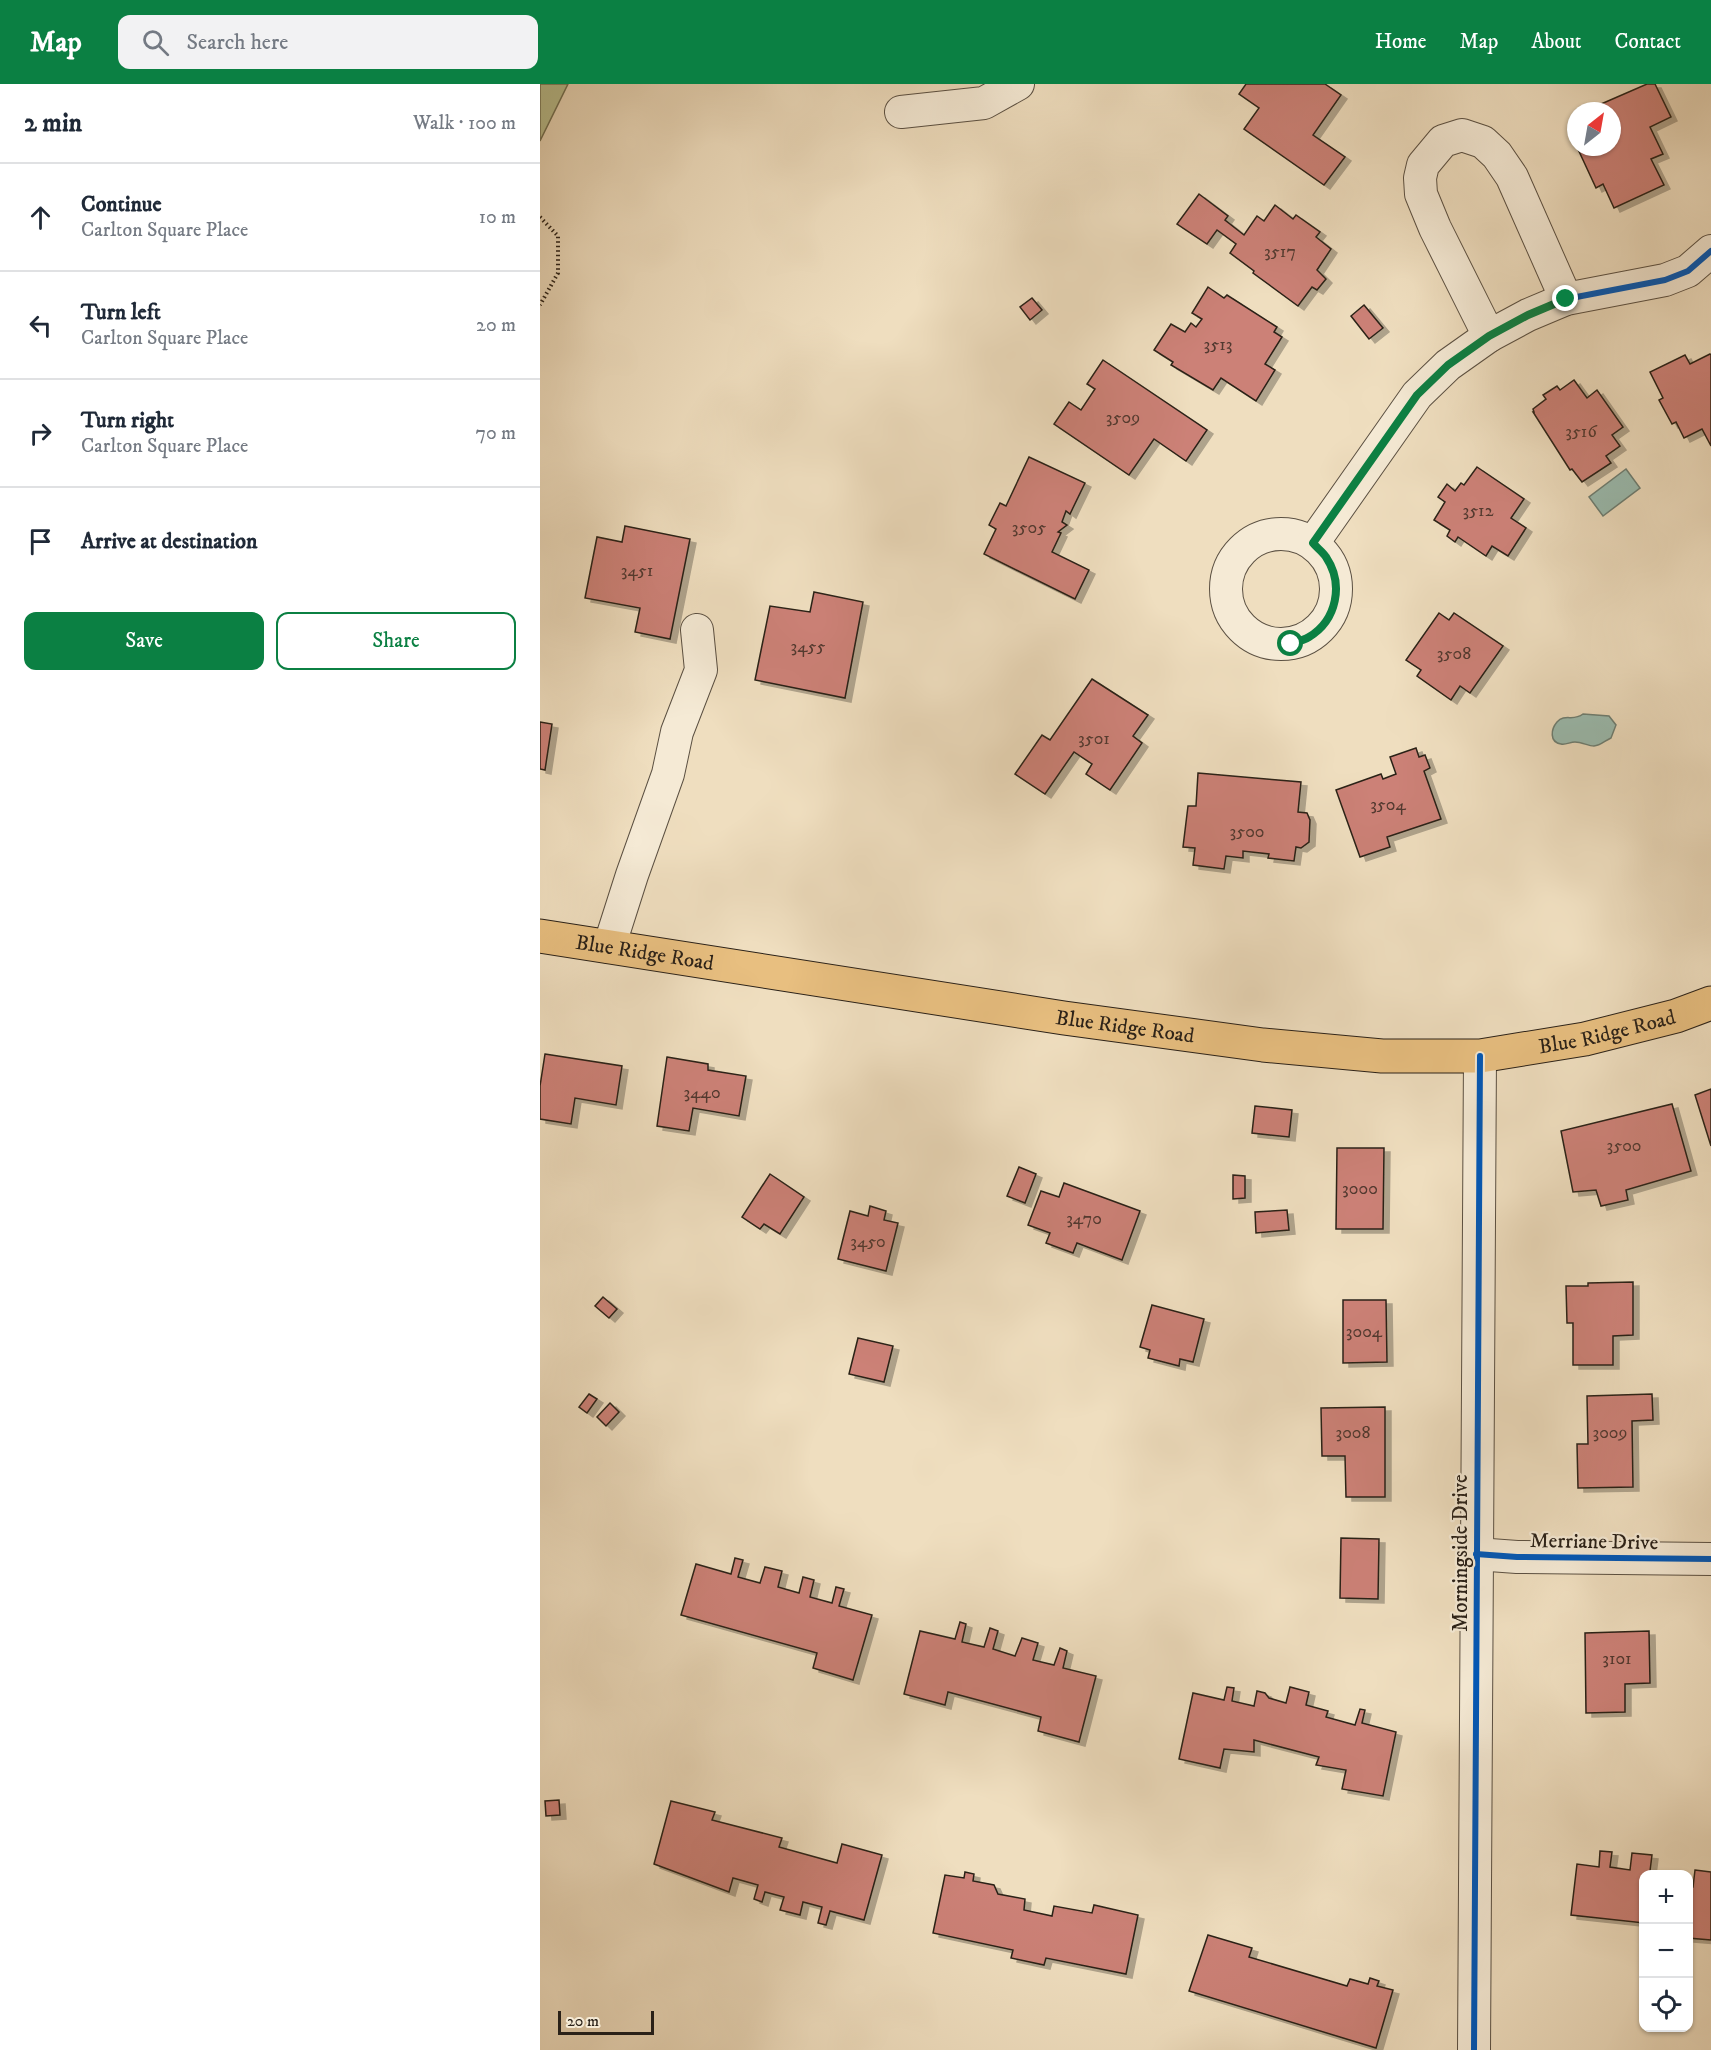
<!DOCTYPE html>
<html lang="en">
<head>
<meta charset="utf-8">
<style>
	:root { --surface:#fff; --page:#f2f2f3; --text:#1f2937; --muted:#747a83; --line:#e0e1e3; --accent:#0b8043 }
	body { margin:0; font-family:"IM FELL DW Pica",serif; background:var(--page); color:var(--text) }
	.controls { position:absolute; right:18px; bottom:18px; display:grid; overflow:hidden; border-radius:12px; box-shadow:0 2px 4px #0004 }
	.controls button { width:54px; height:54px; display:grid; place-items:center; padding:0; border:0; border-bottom:2px solid var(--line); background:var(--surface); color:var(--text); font:30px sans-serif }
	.compass { position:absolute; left:1027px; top:18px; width:54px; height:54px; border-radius:50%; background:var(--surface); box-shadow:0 2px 4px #0004; rotate:31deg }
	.scale { position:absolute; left:18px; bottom:15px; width:96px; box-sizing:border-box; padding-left:6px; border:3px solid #2a2118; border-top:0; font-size:16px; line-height:21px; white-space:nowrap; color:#2a2118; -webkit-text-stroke:4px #f5ead5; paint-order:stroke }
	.stop { position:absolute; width:18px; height:18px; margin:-14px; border:4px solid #0b8043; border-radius:50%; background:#fff }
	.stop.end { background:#0b8043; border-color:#fff; box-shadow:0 2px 6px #0008 }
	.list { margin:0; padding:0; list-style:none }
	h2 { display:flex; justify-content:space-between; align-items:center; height:78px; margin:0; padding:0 24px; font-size:26px }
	h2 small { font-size:20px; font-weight:400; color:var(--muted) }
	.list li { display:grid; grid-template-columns:39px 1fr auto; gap:18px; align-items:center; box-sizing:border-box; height:108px; padding:0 24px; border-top:2px solid var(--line) }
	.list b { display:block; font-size:22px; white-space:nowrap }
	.list p { margin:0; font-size:20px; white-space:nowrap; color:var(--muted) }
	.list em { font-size:20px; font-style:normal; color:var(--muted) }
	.actions { display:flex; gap:12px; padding:18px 24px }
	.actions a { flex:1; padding:14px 0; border:2px solid var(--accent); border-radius:12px; text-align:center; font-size:21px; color:var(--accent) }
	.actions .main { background:var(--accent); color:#fff }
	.icon { flex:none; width:33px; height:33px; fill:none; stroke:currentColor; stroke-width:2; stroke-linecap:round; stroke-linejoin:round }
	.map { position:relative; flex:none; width:1171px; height:1966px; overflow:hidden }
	header { display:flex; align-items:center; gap:36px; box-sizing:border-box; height:84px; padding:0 30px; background:var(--accent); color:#fff }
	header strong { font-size:28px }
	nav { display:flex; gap:33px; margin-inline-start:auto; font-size:21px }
	.search { width:420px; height:54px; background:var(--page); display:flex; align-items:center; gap:15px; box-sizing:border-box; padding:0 21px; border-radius:12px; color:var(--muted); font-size:22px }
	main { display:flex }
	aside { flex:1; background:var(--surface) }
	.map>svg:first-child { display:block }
</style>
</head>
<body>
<header>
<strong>Map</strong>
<div class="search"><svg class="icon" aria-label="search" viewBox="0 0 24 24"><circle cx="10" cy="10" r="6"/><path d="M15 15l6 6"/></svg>Search here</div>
<nav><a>Home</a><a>Map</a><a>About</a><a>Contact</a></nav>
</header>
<main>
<aside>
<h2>2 min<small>Walk · 100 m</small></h2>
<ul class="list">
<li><svg class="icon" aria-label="ahead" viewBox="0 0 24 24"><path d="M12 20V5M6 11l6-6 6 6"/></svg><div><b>Continue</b><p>Carlton Square Place</p></div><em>10 m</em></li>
<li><svg class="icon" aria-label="left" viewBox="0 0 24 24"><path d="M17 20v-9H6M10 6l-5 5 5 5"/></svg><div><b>Turn left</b><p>Carlton Square Place</p></div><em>20 m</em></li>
<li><svg class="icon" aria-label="right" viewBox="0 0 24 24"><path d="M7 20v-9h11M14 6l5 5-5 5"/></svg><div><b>Turn right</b><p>Carlton Square Place</p></div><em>70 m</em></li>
<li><svg class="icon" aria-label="arrive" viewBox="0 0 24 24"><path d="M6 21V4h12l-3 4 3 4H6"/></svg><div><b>Arrive at destination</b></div></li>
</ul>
<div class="actions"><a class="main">Save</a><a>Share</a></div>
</aside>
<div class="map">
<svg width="1171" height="1966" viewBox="0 0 1171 1966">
	<defs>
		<filter id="shadow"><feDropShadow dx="6" dy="4" stdDeviation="0" flood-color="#0004"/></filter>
	</defs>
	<rect width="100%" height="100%" fill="#efdebf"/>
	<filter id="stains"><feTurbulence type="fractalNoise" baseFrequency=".00333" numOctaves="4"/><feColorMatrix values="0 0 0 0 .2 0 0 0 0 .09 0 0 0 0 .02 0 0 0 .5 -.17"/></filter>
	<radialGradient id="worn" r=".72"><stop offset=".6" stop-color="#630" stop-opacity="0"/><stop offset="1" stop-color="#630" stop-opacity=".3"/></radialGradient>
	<path fill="#bac191" stroke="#727154" stroke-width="1.5" d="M0,0H28L0,57Z"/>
	<g fill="#9abcb0" stroke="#6d7e73" stroke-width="1.5">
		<path d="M1086,385L1100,404L1063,432L1049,413Z"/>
		<path d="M1043,630L1069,632L1076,641L1071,654C1066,656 1060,662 1054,662C1048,662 1042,658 1035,658C1030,658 1026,661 1021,660C1009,658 1011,645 1017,638C1025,629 1033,638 1043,630Z"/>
	</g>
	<g fill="#cc8177" stroke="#2a2118" stroke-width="1.5" filter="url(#shadow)">
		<path d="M706,0H785L801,11L773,51L805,73L784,101L704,45L719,24L699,10Z"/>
		<path d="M1107,0H1115L1131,33L1110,43L1123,70L1111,75L1124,101L1074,124L1063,100L1056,104L1037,63H1072V27H1045Z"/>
		<path d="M659,110L688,132L685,136L704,151L717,132L724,137L735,121L753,135L756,131L780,148L776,153L791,165L777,186L786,195L777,206L772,203L758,222L713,189L714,187L690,169L696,160L677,146L667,160L637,140Z"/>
		<path d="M668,203L684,214L687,211L737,243L734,248L742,253L725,280L735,286L716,317L681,294L673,306L631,281L633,278L614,266L631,240L645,248L651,239L656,243L662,235L652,229Z"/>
		<path d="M492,214L502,226L490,236L480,223Z"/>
		<path d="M824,221L843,244L829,255L811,232Z"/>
		<path d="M1170,270L1171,271V362L1162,345L1144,354L1136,338L1132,340L1119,316L1123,314L1110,288L1145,271L1150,280Z"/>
		<path d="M563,276L667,346L646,377L614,355L589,391L514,340L529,318L541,326L555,305L547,300Z"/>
		<path d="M1034,296L1047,314L1057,306L1083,343L1072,351L1080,362L1066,372L1071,379L1042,398L1032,385L1030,386L993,328H994L993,325L1006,315L1003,311L1017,302L1020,306Z"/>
		<path d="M489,373L545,399L530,430L526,427L522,438L527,441L518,448L521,449L512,468L549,486L535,515L444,470L456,445L449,441L460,419L466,422Z"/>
		<path d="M937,383L984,415L971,434L986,444L968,472L952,462L946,472L918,453L915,458L907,452L910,446L894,436L905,418L898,413L907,400L915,407L921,399L924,401Z"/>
		<path d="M85,442L150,455L130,555L95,548L100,524L45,514L57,453L82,458Z"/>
		<path d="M274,508L323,518L305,614L215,596L230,522L270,528Z"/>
		<path d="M899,529L909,536L914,529L963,562L930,609L920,602L911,616L877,592L881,586L866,576Z"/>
		<path d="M552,595L608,631L593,652L602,659L570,706L546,690L552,680L534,668L505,710L475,690L502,651L510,656Z"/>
		<path d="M0,638L12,640L5,686L0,685Z"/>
		<path d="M876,664L879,673L885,671L890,684L884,687L901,735L847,753L850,763L820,773L796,706L841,690L843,695L856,690L850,673Z"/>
		<path d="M658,689L761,698L758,728L767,729L770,736L769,758L761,764L756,763L754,777L728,774L729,770L703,767V774L686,772L684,785L653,781L655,764L643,763L648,722H656Z"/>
		<path d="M5,970L82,982L76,1021L35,1014L31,1040L0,1035V1002Z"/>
		<path d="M127,973L168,980V986L206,992L199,1032L153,1024L149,1047L117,1042Z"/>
		<path d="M1171,1005V1062L1155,1011Z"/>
		<path d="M1132,1020L1151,1087L1086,1106L1088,1116L1061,1122L1056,1106L1033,1108L1021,1047Z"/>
		<path d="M715,1022L752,1026L749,1053L712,1049Z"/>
		<path d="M797,1064H844L843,1145H796Z"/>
		<path d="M479,1083L496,1090L485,1119L467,1112Z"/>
		<path d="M230,1090L264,1113L240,1150L224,1140L220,1145L202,1133Z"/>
		<path d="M693,1091L705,1092V1114L693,1115Z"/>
		<path d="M524,1099L600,1127L582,1176L537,1159L533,1169L506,1159L510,1149L488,1141L501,1107L519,1113Z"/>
		<path d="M330,1122L346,1127L344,1136L358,1139L346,1187L298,1175L310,1127L328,1132Z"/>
		<path d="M747,1126L749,1146L716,1149L715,1128Z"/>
		<path d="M1093,1198V1251L1073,1252V1281H1033V1239H1027L1026,1202H1048V1199Z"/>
		<path d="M63,1213L77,1225L69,1234L55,1222Z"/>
		<path d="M803,1216H846L847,1278L803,1279Z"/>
		<path d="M612,1221L664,1235L653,1278L640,1275L639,1282L608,1274L610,1266L600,1263Z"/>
		<path d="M318,1254L353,1262L344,1298L309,1290Z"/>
		<path d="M49,1310L57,1315L47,1329L39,1323Z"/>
		<path d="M1112,1310L1113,1336L1092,1337L1093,1403L1038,1404L1037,1360H1048L1047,1312Z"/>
		<path d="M70,1319L79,1328L66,1342L57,1333Z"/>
		<path d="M845,1323V1413H806L805,1372H782L781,1324Z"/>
		<path d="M801,1454L839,1455L838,1515L800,1514Z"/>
		<path d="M195,1474L203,1476L198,1493L220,1499L225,1483L242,1487L238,1503L259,1509L263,1493L274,1496L270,1513L292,1519L296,1503L304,1505L299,1522L332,1531L313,1596L273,1584L277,1569L141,1531L156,1480L191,1490Z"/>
		<path d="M420,1538L426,1540L422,1558L444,1563L450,1544L458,1547L453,1565L475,1572L482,1554L498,1559L493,1576L514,1581L520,1564L527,1567L523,1584L556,1592L539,1658L498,1647L501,1633L408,1608L405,1621L364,1610L380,1547L415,1555Z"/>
		<path d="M1109,1547L1110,1599L1085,1600V1628L1046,1629L1045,1549Z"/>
		<path d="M687,1603L694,1604L692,1617L714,1622L717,1607L725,1609L729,1614L746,1619L750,1603L769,1608L766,1621L788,1627L786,1633L815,1641L820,1625L825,1626L822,1639L856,1648L843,1712L802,1705L806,1686L776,1681L779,1673L714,1656V1668L684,1665L680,1684L639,1675L653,1609L684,1616Z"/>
		<path d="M19,1716L20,1731L6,1732L5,1717Z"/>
		<path d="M131,1717L175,1728L172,1736L242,1754L239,1763L297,1779L302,1760L342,1771L324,1836L290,1827L286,1841L278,1839L282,1823L263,1818L260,1831L240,1826L244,1813L225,1808L222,1818L214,1815L218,1801L193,1794L189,1808L114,1780Z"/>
		<path d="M1060,1767L1072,1768L1070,1783L1090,1786L1092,1769L1112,1771L1110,1787L1133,1789L1104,1790V1839L1031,1831L1037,1780L1059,1783Z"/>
		<path d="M1155,1786L1171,1788V1856L1148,1854V1803H1153Z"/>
		<path d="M425,1788L434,1790L433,1797L454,1801L458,1810L485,1815L484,1826L512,1832L514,1822L552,1829L554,1821L598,1831L586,1890L506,1874L504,1881L471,1874L473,1866L393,1849L405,1791L424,1794Z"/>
		<path d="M668,1851L712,1864L709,1873L807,1902L810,1895L828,1900L830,1894L839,1897L837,1902L853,1906L836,1964L649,1907Z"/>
	</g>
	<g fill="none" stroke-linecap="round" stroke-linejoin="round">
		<defs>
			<g id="minor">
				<path d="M361,28L444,19L478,0"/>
				<path d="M949,252L895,144L881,110L880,94L883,81L903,57L922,51L943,58L957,71L972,93L1026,215"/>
				<circle cx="741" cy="505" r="55"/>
				<path d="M773,459L877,311L908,281L949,252L988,231L1026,215L1125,196L1148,187L1171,167"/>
				<path d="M69,863L92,791L128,690L137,648L161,586L157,546"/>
				<path d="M936,1470L977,1473L1171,1475"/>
				<path d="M934,1966L940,972"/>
			</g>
			<g id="major">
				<path id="s1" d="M0,852L524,934L723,961L842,972H940L1045,955L1136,932L1171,919"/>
			</g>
		</defs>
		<use href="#minor" stroke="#5b5042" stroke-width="34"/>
		<use href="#major" stroke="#2a2118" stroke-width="35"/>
		<path stroke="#2a2118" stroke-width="4" stroke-dasharray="1.5 3" stroke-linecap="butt" d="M0,133L18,152V189L0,221"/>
		<use href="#minor" stroke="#f5ead5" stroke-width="32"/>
		<use href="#major" stroke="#e8bf80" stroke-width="33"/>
		<defs>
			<g id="cycleway">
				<path d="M773,459L877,311L908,281L949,252L988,231L1026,215L1125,196L1148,187L1171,167"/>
				<path d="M936,1470L977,1473L1171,1475"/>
				<path d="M934,1966L940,972"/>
			</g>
		</defs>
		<use href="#cycleway" stroke="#f5ead5" stroke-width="10"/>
		<use href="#cycleway" stroke="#0057b8" stroke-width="6"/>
	</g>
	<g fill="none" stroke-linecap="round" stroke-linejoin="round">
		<path stroke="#0b8043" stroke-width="8" d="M751,560C757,558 764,556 769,553C797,536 804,500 786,473C783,468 777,464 773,459L877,311L908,281L949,252L988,231L1026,215"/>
	</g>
	<g text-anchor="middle" stroke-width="4.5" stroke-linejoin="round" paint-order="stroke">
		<g font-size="18" fill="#523930">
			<text x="740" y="173">3517</text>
			<text x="678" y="266">3513</text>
			<text x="583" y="339">3509</text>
			<text x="1041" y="353">3516</text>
			<text x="938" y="432">3512</text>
			<text x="489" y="449">3505</text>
			<text x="97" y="492">3451</text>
			<text x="268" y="568">3455</text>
			<text x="914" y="575">3508</text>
			<text x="554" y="660">3501</text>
			<text x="848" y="726">3504</text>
			<text x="707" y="753">3500</text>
			<text x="162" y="1014">3440</text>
			<text x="1084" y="1067">3500</text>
			<text x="820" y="1110">3000</text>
			<text x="544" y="1140">3470</text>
			<text x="328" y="1163">3450</text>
			<text x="824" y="1253">3004</text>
			<text x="813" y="1354">3008</text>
			<text x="1070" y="1354">3009</text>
			<text x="1077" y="1580">3101</text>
		</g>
		<g font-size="21" fill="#2a2118" stroke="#f5ead5">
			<text dy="7" stroke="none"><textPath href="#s1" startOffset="106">Blue Ridge Road</textPath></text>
			<text dy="7" stroke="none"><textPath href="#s1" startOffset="592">Blue Ridge Road</textPath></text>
			<text dy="7" stroke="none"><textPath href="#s1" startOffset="1078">Blue Ridge Road</textPath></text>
			<text transform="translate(1054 1457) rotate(1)" y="7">Merriane Drive</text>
			<text transform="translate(920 1469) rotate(-90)" y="7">Morningside Drive</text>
		</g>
	</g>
	<rect width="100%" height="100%" filter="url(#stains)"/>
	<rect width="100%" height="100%" fill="url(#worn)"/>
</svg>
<div class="controls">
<button>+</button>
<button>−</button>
<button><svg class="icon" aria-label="locate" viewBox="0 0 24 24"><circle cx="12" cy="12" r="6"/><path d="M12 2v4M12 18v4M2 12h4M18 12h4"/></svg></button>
</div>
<svg class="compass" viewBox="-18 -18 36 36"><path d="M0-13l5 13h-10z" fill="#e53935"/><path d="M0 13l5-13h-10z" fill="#747a83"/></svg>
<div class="scale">20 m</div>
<div class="stop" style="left:751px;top:560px"></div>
<div class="stop end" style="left:1026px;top:215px"></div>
</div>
</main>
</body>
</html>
